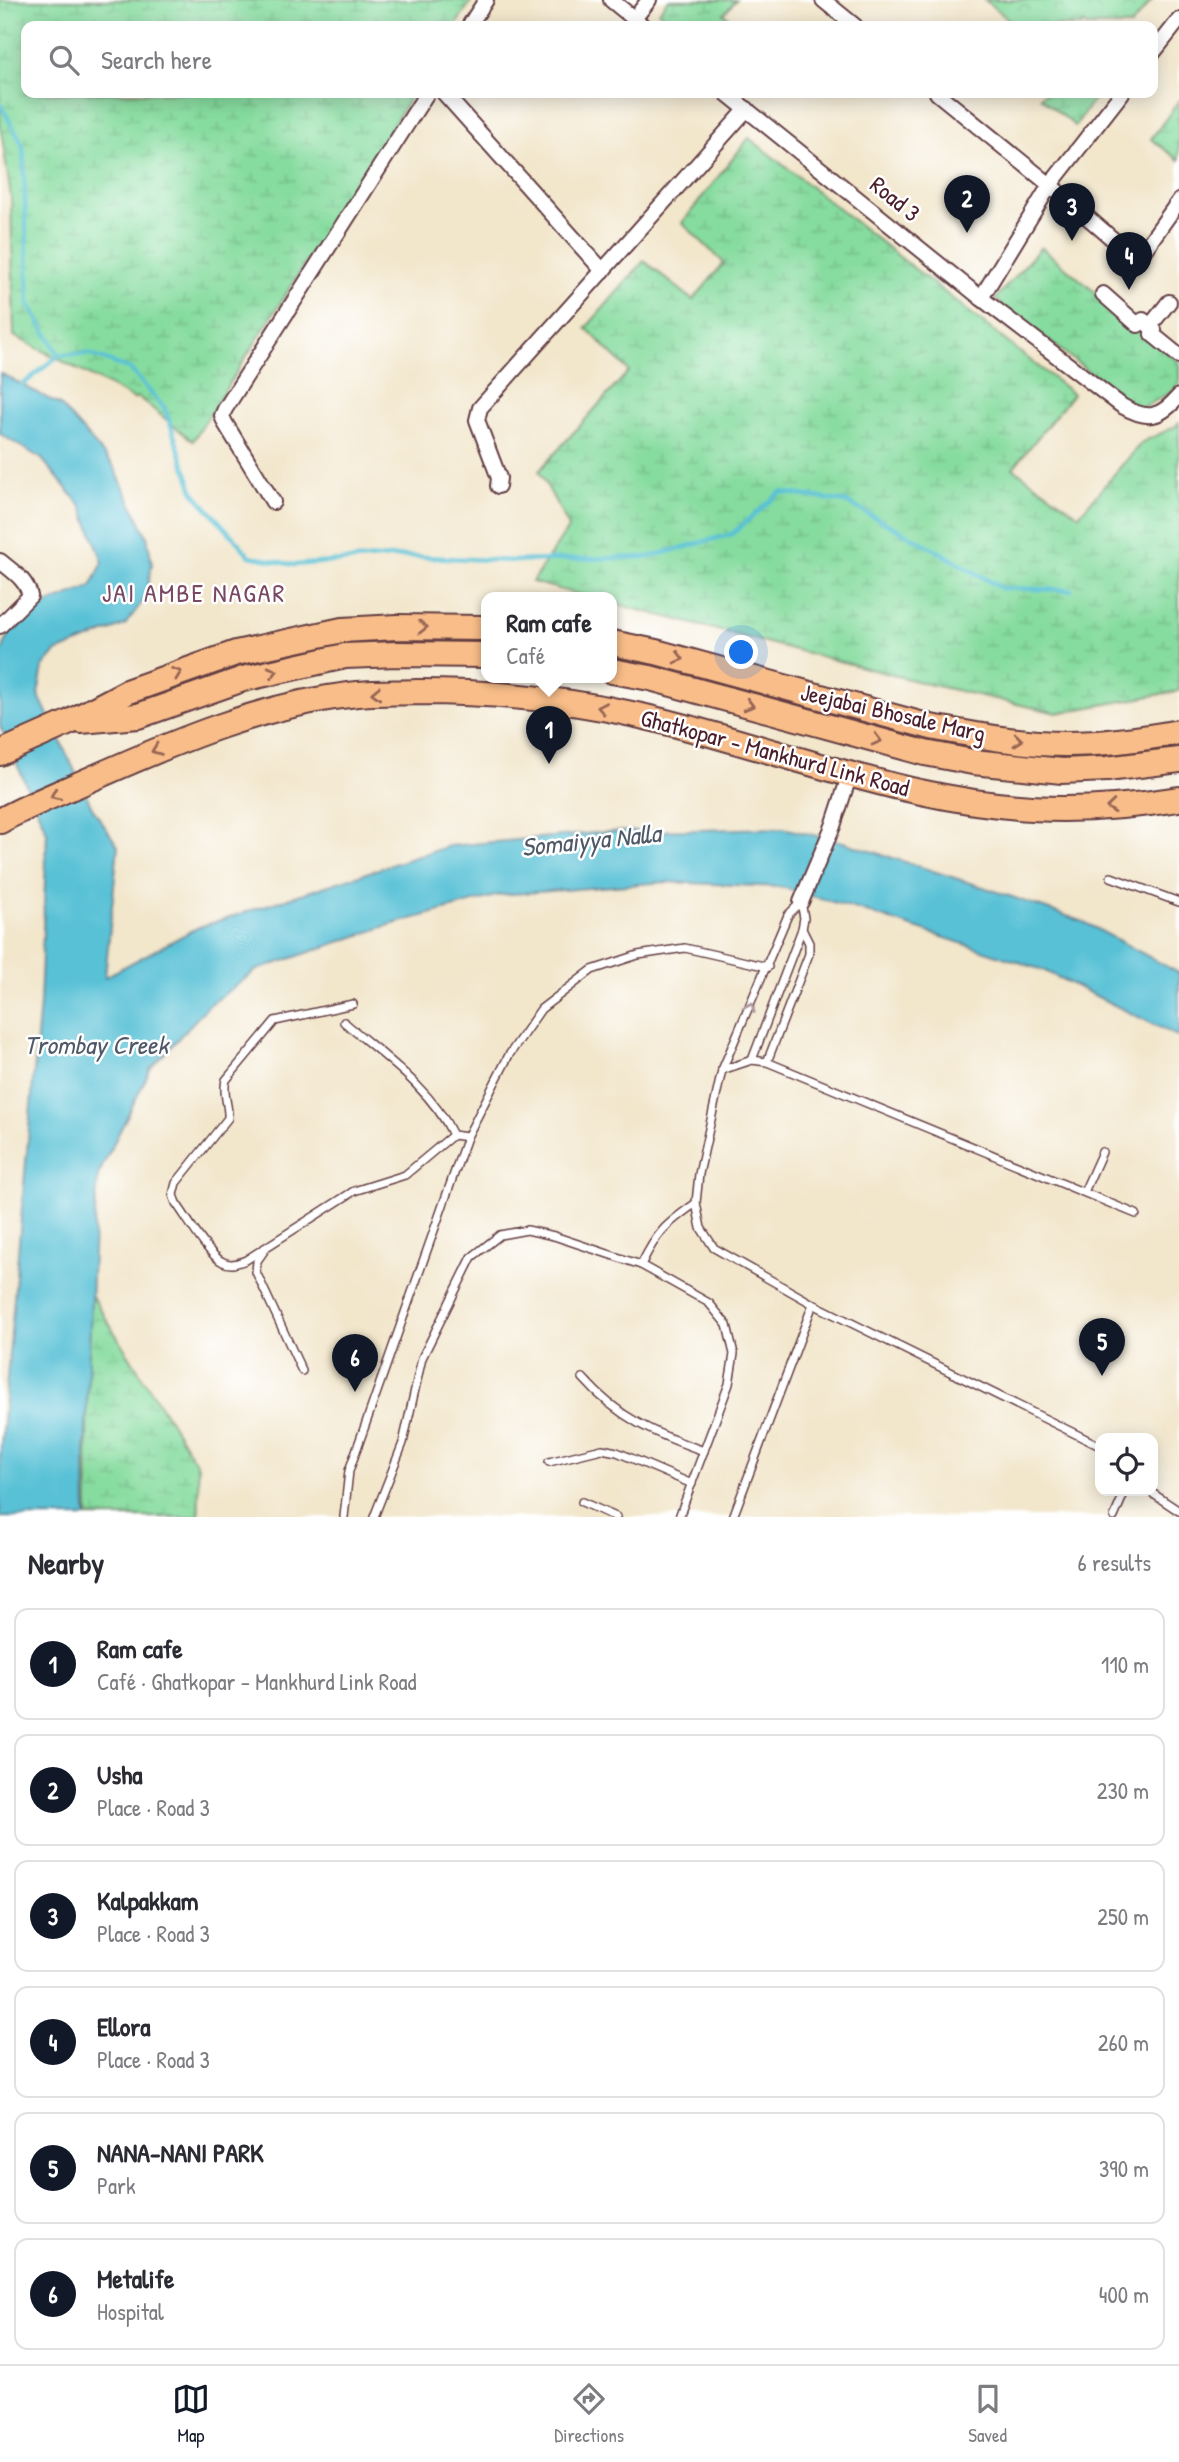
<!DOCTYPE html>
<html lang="en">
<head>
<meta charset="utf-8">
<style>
	:root { --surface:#fff; --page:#f7f7f7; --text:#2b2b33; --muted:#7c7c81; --line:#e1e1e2; --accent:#111827 }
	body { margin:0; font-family:"Patrick Hand",sans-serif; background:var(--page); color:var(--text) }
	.controls { position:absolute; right:21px; bottom:21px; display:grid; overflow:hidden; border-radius:14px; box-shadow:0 4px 18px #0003 }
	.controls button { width:63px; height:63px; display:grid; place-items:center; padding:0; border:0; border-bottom:2px solid var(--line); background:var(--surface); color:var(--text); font:35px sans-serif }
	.you { position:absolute; left:742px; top:653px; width:24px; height:24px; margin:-18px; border:5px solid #fff; border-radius:50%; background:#1a73e8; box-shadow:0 0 0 10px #1a73e833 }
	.badge { display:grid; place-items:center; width:46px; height:46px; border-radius:50%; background:var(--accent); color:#fff; font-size:23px; font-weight:700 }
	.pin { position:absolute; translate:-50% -58px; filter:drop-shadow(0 2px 4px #0008) }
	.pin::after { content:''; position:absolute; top:37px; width:24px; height:21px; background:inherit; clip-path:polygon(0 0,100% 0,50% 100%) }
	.popup { position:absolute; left:481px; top:592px; width:136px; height:91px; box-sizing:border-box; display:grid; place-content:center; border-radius:14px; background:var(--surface); filter:drop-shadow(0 2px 5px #0005); font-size:23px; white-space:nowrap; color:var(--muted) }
	.popup b { font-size:26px; color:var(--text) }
	.popup::after { content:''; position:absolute; left:50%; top:100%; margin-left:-14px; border:14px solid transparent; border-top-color:var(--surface) }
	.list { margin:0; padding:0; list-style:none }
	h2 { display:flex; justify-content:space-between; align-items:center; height:91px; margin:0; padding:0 28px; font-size:30px }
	h2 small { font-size:23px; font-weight:400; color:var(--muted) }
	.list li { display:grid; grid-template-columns:46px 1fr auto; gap:21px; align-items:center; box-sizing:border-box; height:112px; margin:0 14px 14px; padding:0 14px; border:2px solid var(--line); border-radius:14px }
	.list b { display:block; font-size:26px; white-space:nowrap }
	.list p { margin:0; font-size:23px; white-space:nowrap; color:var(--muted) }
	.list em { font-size:23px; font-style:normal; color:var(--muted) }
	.icon { flex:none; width:38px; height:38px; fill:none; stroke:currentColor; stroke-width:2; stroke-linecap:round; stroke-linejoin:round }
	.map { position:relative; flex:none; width:1179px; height:1517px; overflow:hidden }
	.search { position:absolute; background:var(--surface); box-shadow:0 4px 18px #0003; left:21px; right:21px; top:21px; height:77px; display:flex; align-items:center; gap:18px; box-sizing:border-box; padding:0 24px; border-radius:14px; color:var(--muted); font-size:26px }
	.sheet { height:847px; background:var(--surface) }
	nav { display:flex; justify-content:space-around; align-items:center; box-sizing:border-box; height:98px; border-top:2px solid var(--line); background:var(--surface); font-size:19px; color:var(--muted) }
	nav a { display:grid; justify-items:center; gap:4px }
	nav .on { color:var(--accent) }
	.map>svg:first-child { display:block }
</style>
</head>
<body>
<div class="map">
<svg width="1179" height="1517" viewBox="0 0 1179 1517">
	<defs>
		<pattern id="wetland-marsh" width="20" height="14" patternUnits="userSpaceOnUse" patternTransform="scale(1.75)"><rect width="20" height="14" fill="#86dc9f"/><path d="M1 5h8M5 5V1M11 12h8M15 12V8" fill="none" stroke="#75bc89"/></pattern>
		<pattern id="park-crowns" width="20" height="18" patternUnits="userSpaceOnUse" patternTransform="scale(1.75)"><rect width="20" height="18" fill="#86dc9f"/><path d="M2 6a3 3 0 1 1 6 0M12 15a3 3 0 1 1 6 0" fill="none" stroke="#75bc89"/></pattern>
	</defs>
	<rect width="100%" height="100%" fill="#fff"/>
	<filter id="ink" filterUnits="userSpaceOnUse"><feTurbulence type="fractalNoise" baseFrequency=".0143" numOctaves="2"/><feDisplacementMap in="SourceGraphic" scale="14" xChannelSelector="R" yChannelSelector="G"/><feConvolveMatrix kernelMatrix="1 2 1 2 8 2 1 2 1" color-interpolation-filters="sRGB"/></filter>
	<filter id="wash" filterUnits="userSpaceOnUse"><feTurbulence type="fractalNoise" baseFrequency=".00686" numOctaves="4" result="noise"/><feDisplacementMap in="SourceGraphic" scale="28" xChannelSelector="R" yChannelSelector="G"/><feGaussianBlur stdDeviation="1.57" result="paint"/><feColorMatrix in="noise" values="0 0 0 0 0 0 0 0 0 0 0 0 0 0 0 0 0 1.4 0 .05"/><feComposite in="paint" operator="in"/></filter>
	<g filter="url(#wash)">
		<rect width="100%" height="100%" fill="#f2e6cb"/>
		<g fill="url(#wetland-marsh)" stroke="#687e65" stroke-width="2">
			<path d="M0,0H472L455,26H26V93H413L193,441L138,397L134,399L14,336L11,198L0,122Z"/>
			<path d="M668,0H736L724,14L738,26H675L659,12Z"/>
			<path d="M1045,93H1098L1075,126L1040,97Z"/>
			<path d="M1179,101V160L1151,139Z"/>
			<path d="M749,138L1073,394L1013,468L1079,515L1142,442L1175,427L1179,423V691L1057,713L928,684L612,603V598H592L532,582L569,527L539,471L629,371L586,328L644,261L693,300L724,263L682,223Z"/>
			<path d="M1041,247L1179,362V384L1168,394L1138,410L995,299Z"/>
			<path d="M85,1285L198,1466L199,1517H88Z"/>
		</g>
		<path fill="url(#park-crowns)" stroke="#687e65" stroke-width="2" d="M985,0H1152L1131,26H1086L1084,23L1081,26H1016Z"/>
		<path fill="#59c1d6" stroke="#527080" stroke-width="2" d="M0,373L60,405L113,465L147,536L152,564L146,597L125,625L56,652L43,667L38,694L93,809L118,846L105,977L197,928L449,846L607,832L783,828L843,842L989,889L1084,922L1179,973V1037L1043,970L857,909L781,887L666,882L499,895L386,926L257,970L208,1006L151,1068L98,1175L94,1227L85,1454L86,1517H0V1457L40,1003L47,832L0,726V655L9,634L49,603L91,587L103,562L82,507L42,459L0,434Z"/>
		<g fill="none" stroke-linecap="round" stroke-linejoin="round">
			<g stroke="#59c1d6" stroke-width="4.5">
				<path d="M0,104L23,145L29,304L59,355"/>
				<path d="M20,387L59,355L89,354L130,369L165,409L194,493L250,556L294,565L403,556L515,561L649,557L732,534L781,492L846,502L938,551L1001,588L1071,590"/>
			</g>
		</g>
	</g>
	<g filter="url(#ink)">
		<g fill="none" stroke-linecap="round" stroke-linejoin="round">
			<defs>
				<g id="lane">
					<path d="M1111,877L1179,902"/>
					<path d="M353,1004L275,1021L226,1080C222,1093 229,1105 228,1118L176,1183L173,1195L176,1203C187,1218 208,1255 223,1262C231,1266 238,1263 246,1260L354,1191L405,1175L453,1135"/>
					<path d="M344,1022C382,1055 431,1088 453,1135L467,1137"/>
					<path d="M752,1060L802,929L804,918L801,902L788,915L722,1070L699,1174L696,1203L701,1228L714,1248L813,1304L1100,1446"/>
					<path d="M767,1062L809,954V943L802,929"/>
					<path d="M722,1070L752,1060L767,1062L1136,1214"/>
					<path d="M1084,1192L1102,1152"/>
					<path d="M264,1251L257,1261L256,1272L302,1371"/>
					<path d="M641,1265C657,1232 666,1224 696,1203"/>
					<path d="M583,1378C618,1418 655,1434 704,1451"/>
					<path d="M549,1462L602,1449L617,1452L692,1484"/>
					<path d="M1149,1491L1179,1511"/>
					<path d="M582,1502L616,1517"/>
					<path d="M344,1517L349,1471L467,1137L509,1055L541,1009L592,970L638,955L685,948L768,967"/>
					<path d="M374,1517L403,1443L422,1358L472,1257L500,1235L527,1230L554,1236L641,1265L709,1303L727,1325L734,1354L729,1384L679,1517"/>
					<path d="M733,1517L813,1304"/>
					<path d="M1114,1517L1125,1491"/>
				</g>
				<g id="street">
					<path d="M611,0L643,26"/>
					<path d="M823,0L855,26"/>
					<path d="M634,19L649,0"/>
					<path d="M469,26L486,0"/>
					<path d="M1153,53L1179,20"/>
					<path d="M444,93L603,271"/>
					<path d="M726,93L981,298L1122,406C1148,421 1160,418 1179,396"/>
					<path d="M937,93L1050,185L1137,260L1179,201"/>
					<path d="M1103,294L1138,325L1143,320L1154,330L1152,334L1179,356"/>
					<path d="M981,298L1050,185L1122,93"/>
					<path d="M1150,326L1169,302"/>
					<path d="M498,486L499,478L477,420L480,408L747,109"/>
					<path d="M273,502L225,423L222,416L225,409L427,93"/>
					<path d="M0,561C12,571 27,580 30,596L0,626"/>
					<path d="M801,902L833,826L850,774"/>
				</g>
				<g id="highway">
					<path d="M612,643L656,652L931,727C975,735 1021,744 1066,744C1104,744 1141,739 1179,732"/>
					<path d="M612,671L650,678L925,753L973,762L1062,771L1107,769L1179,760"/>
					<path d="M81,721L138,716L243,679L345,656L397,654L486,655"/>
					<path d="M0,753L70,722L129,691L236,653L342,630L397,627L486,628"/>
					<path d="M0,821C32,803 67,790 100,775C179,740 263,705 349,695C371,692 394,693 417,692C492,692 568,699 641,716C781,748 918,809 1063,809C1102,809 1141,805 1179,799"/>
				</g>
			</defs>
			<use href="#lane" stroke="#633d43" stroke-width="10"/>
			<use href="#street" stroke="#633d43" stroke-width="18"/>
			<use href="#highway" stroke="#633d43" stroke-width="28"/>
			<use href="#lane" stroke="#fff" stroke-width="7"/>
			<use href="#street" stroke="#fff" stroke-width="14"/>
			<use href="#highway" stroke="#f8bd89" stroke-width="24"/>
		</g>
		<defs><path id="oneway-chevron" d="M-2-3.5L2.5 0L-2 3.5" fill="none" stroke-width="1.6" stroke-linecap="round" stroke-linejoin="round" transform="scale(1.75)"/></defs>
		<g stroke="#986655">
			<use href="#oneway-chevron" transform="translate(423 627)"/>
			<use href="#oneway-chevron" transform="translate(679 658) rotate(15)"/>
			<use href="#oneway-chevron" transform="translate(273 672) rotate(-14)"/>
			<use href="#oneway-chevron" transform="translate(177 673) rotate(-20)"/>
			<use href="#oneway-chevron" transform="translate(376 693) rotate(178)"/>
			<use href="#oneway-chevron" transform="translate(749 705) rotate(15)"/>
			<use href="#oneway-chevron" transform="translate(602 708) rotate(-169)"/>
			<use href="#oneway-chevron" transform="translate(877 740) rotate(15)"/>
			<use href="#oneway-chevron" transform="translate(1018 740) rotate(6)"/>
			<use href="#oneway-chevron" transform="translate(156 750) rotate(159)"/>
			<use href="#oneway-chevron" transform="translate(55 795) rotate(156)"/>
			<use href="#oneway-chevron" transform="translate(1111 807) rotate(175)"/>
		</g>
		<use stroke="#ae9aa0" href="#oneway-chevron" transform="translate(750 1007) rotate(-66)"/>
	</g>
	<g text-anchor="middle" stroke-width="5" stroke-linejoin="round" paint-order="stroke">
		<g font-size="24" fill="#4a1f2b" stroke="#fff">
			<text transform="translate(895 199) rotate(39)" y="8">Road 3</text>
			<text transform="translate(893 713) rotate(13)" y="8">Jeejabai Bhosale Marg</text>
			<text transform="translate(775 753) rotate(15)" y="8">Ghatkopar - Mankhurd Link Road</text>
		</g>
		<g font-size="26" letter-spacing="2" fill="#794963" stroke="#fff">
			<text x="194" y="602">JAI AMBE NAGAR</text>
		</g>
		<g font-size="26" font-style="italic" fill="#4f5867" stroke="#fff">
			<text transform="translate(591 840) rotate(-6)" y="9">Somaiyya Nalla</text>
			<text x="96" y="1054">Trombay Creek</text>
		</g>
	</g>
</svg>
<div class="controls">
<button><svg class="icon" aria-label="locate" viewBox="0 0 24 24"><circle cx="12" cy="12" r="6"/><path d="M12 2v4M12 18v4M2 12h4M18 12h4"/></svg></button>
</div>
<div class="you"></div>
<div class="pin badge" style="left:549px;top:764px">1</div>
<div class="popup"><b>Ram cafe</b>Café</div>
<div class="pin badge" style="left:967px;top:233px">2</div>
<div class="pin badge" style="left:1072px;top:241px">3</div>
<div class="pin badge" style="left:1129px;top:290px">4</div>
<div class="pin badge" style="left:1102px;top:1376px">5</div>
<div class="pin badge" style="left:355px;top:1392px">6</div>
<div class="search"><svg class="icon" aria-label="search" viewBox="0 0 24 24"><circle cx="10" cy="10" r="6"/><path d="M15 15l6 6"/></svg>Search here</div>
</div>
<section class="sheet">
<h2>Nearby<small>6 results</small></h2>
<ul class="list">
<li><span class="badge">1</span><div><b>Ram cafe</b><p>Café · Ghatkopar - Mankhurd Link Road</p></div><em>110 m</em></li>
<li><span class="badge">2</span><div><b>Usha</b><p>Place · Road 3</p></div><em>230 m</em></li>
<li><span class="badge">3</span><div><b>Kalpakkam</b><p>Place · Road 3</p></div><em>250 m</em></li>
<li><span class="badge">4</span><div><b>Ellora</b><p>Place · Road 3</p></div><em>260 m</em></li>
<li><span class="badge">5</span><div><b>NANA-NANI PARK</b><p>Park</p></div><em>390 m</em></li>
<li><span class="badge">6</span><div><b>Metalife</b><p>Hospital</p></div><em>400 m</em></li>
</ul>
</section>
<nav>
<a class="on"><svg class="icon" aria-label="map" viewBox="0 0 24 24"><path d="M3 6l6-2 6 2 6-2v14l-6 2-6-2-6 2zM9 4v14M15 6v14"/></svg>Map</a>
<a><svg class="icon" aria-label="directions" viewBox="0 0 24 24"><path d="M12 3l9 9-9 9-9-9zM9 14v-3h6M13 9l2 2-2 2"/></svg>Directions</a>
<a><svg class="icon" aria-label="saved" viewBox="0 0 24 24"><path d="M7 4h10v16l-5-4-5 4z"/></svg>Saved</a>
</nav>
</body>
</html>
